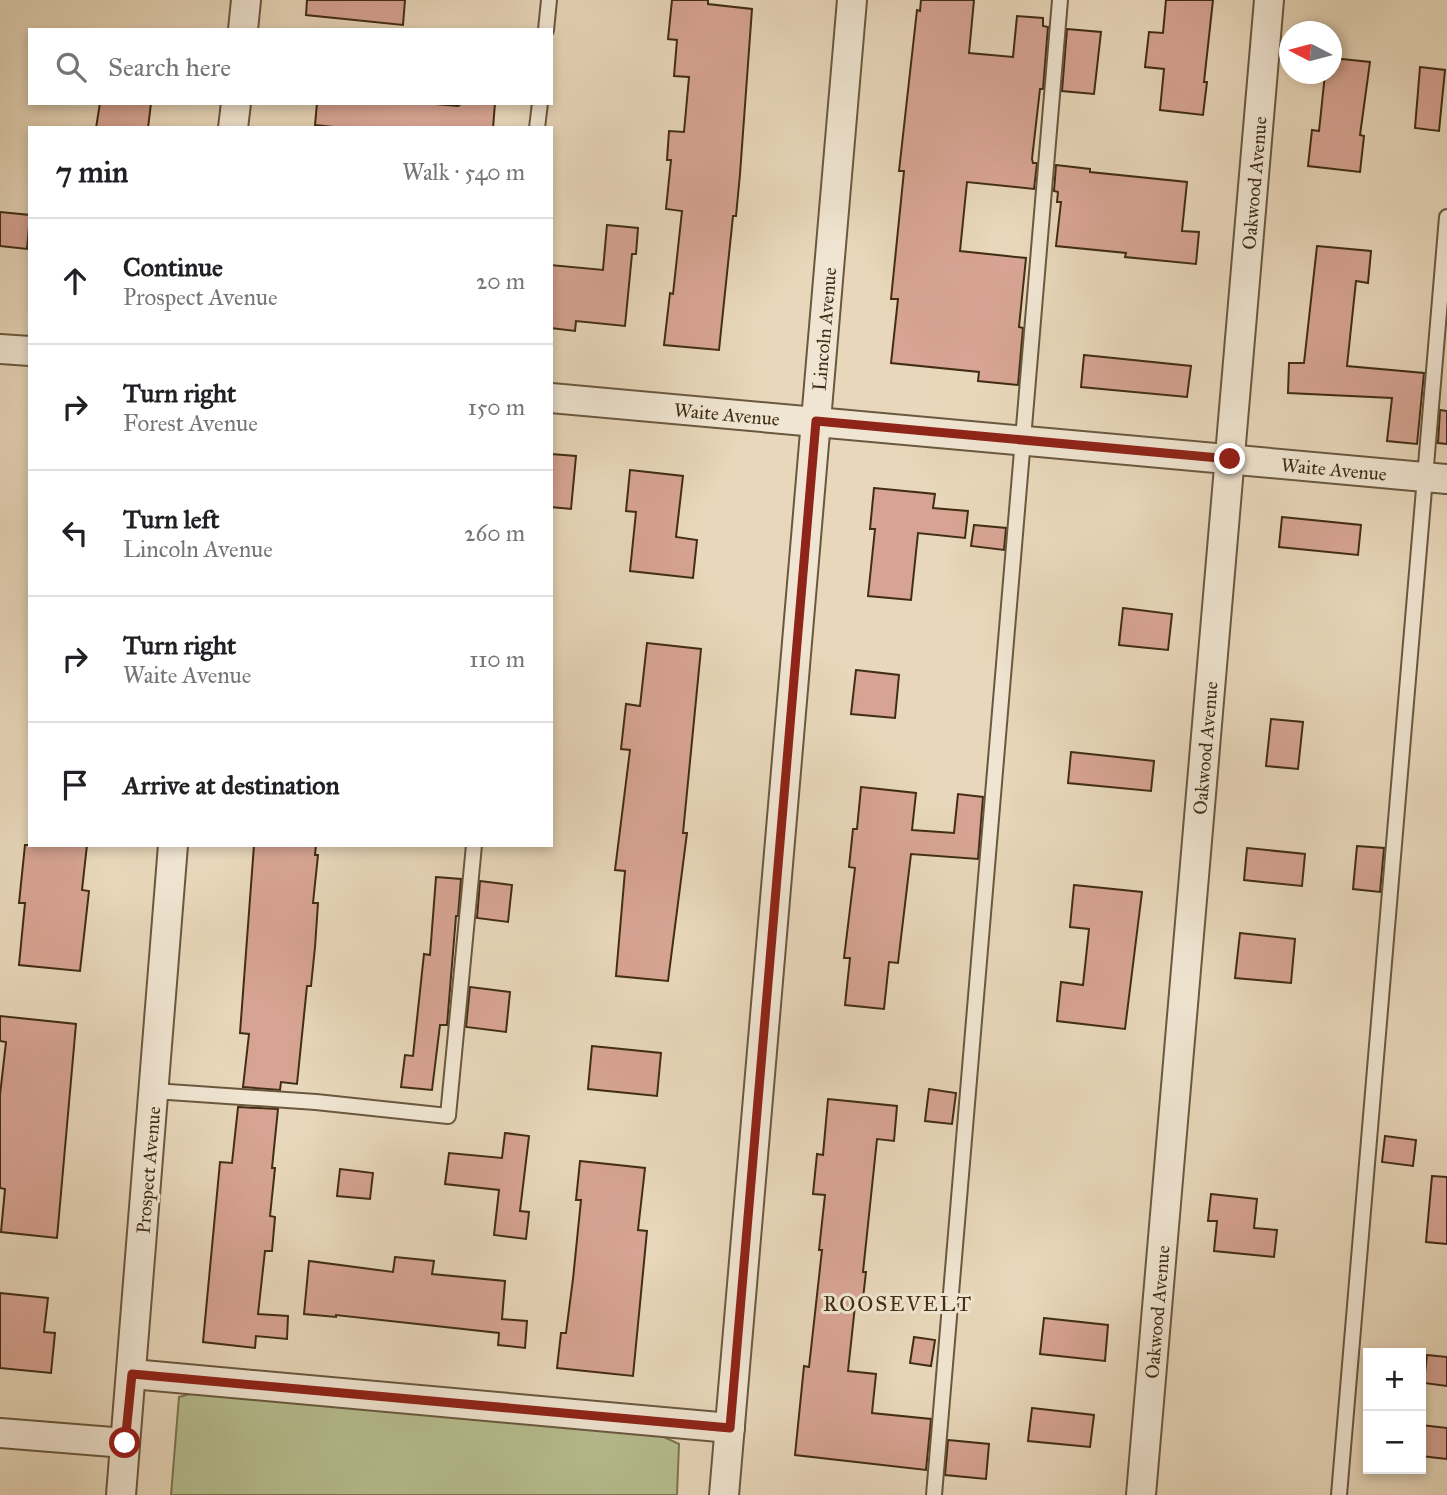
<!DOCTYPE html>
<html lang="en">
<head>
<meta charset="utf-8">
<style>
	:root { --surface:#fff; --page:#f2f2f2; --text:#202124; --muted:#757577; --line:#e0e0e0 }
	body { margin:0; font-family:"IM FELL Great Primer",serif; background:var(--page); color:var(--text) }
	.controls { position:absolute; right:21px; bottom:21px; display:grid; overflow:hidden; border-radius:0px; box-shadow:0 4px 10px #0003 }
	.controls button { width:63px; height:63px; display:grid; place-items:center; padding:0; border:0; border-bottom:2px solid var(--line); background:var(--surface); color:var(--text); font:35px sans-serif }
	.compass { position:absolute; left:1279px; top:21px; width:63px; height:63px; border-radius:50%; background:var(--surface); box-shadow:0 4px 10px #0003; rotate:276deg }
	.stop { position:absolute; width:21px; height:21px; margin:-16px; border:5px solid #8f2418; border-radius:50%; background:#fff }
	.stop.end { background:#8f2418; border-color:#fff; box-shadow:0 2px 7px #0008 }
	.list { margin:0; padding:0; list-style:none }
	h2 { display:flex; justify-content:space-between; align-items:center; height:91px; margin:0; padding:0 28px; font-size:30px }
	h2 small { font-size:23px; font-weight:400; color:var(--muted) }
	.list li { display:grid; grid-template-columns:46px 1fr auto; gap:21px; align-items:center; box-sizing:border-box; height:126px; padding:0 28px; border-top:2px solid var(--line) }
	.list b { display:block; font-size:26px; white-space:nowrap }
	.list p { margin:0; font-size:23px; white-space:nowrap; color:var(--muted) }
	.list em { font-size:23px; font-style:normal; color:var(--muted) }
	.icon { flex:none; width:38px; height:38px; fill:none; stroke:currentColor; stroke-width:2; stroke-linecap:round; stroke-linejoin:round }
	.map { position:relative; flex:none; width:1447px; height:1495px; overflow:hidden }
	.search { position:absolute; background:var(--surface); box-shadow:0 4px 10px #0003; left:28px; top:28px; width:525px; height:77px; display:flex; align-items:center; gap:18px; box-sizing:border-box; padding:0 24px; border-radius:0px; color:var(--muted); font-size:26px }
	.panel { position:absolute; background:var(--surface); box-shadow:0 4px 10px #0003; left:28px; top:126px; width:525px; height:721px; border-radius:0px }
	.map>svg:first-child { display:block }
</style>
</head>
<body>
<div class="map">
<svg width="1447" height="1495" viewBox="0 0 1447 1495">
	<rect width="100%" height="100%" fill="#e8d7ba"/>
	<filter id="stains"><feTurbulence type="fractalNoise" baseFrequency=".00286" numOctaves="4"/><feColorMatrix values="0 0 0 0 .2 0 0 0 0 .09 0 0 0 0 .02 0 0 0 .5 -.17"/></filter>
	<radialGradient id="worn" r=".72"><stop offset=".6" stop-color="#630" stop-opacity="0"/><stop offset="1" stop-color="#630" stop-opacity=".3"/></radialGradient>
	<path fill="#b6be90" stroke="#7b7652" stroke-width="2" d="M204,1390L653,1432L679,1444L677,1495H171L179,1397Z"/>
	<g fill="#d7a493" stroke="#402d14" stroke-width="2">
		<path d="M307,0H405L403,25L306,15Z"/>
		<path d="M672,0H708V4L752,9L740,174L736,216H733L719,350L664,345L670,293L673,294L682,211L666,209L671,160H667L669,131L684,132L689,77L674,76L677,40L668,39Z"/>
		<path d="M921,0H974L969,53L1013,57L1017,16L1043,18V26L1048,27L1043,89H1040L1032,159L1033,163H1037L1034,189L967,182L960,251L1026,258L1019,327L1023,328L1018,385L978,381L979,372L891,363L898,299H891L904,171H899L917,10L920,11Z"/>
		<path d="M1166,0H1213L1204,82H1207L1203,115L1160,110L1164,69L1145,67L1149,32L1163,33Z"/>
		<path d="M1067,29L1101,32L1094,94L1062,91Z"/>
		<path d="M1332,58L1370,62L1360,135L1364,136L1360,172L1308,166L1312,130L1319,131L1325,74H1332Z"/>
		<path d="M1420,67L1445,70L1439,131L1415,128Z"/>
		<path d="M100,103H151L148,128H96Z"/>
		<path d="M317,103H423L458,106L463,103H495L493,128H342L315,125Z"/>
		<path d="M1056,165L1090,169V172L1187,182L1182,231L1199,232L1196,264L1125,257L1126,253L1056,246L1061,202H1057L1058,192L1054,191Z"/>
		<path d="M0,212L30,215L27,249L0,246Z"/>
		<path d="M607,225L638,228L636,254H632L625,326L576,321L575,331L551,328V265L603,270Z"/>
		<path d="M1317,246L1371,251L1368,283L1356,281L1347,366L1424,373L1417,444L1387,441L1392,398L1288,393L1289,363H1304Z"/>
		<path d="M1084,355L1191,366L1187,397L1081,387Z"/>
		<path d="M1440,410L1447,411V444L1438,443Z"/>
		<path d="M551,454L576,456L571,509L551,507Z"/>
		<path d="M630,470L683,476L676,537L697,540L693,578L630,571L636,512L626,511Z"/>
		<path d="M874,488L935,494L933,508L968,511L965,538L918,533L911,600L868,596L875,529H870Z"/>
		<path d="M1282,517L1361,525L1358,555L1279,547Z"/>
		<path d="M974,525L1006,528L1004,550L971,546Z"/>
		<path d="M1123,608L1172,614L1168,650L1119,645Z"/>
		<path d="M647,643L701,649L683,833H687L668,981L616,976L625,871L615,870L630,750L621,749L626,704L640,706Z"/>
		<path d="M856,670L899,675L895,718L851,714Z"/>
		<path d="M1271,719L1303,722L1298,769L1266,766Z"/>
		<path d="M1071,752L1154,761L1151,791L1068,783Z"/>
		<path d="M861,787L916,793L912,830L954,833L958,794L983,797L978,859L911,854L898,963L889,962L884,1009L845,1005L850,958H844L855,868L849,867L853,829H857Z"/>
		<path d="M25,845H87L82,890L89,891L80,971L19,965L25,903H19Z"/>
		<path d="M254,845H316L315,855H318L313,903H318L315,947L311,986H307L297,1084L281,1082L280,1090L243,1087L249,1034L240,1033Z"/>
		<path d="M1357,846L1384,848L1380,892L1353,889Z"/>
		<path d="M1247,848L1305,854L1302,886L1244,880Z"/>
		<path d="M436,877L461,879L458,916H456L447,1025H440L432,1090L401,1087L405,1055L413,1056L424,954L430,955Z"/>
		<path d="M480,881L512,885L508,922L477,918Z"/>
		<path d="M1074,885L1142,892L1125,1029L1057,1021L1061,982L1083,985L1089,929L1070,927Z"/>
		<path d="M1240,933L1295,939L1291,983L1235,978Z"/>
		<path d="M470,987L510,992L506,1032L466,1027Z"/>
		<path d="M0,1016L76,1024L57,1238L1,1232L5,1189L0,1188V1095L6,1042L0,1041Z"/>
		<path d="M592,1046L661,1053L657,1096L588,1089Z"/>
		<path d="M929,1089L956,1093L952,1124L925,1121Z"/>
		<path d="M828,1099L897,1106L894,1141L877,1139L863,1272H866L862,1307L855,1306L848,1371L876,1374L872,1413L931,1419L926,1470L795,1455L804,1366L809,1367L822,1250H819L825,1195L813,1194L817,1154L823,1155Z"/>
		<path d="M238,1107L278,1109L272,1168H275L270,1216L275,1217L272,1251H265L258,1314L288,1316L287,1339L256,1336L255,1348L203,1342L220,1162L232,1163Z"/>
		<path d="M505,1133L529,1136L520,1211L529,1212L526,1239L494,1235L499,1190L445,1184L449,1153L502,1158Z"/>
		<path d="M1385,1136L1416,1140L1413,1166L1382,1162Z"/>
		<path d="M580,1161L645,1168L638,1230L647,1231L633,1376L557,1368L561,1333H566L573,1279L581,1200H576Z"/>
		<path d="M340,1169L373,1173L370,1199L337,1196Z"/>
		<path d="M1432,1176L1447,1177V1244L1426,1242Z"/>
		<path d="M1211,1194L1257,1199L1254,1228L1277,1230L1274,1257L1214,1251L1217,1221H1208Z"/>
		<path d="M395,1257L434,1261L432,1274L505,1281L502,1319L527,1321L525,1348L498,1345L499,1333L336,1315V1317L304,1314L309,1261L393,1272Z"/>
		<path d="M0,1293L48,1298L44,1332L55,1333L51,1373L0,1368Z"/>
		<path d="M1044,1318L1108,1325L1105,1361L1040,1354Z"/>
		<path d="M914,1337L935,1340L931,1366L910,1363Z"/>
		<path d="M1427,1355L1447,1357V1386L1424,1383Z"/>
		<path d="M1032,1408L1094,1415L1090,1447L1028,1441Z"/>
		<path d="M1421,1425L1447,1428V1459L1421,1456Z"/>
		<path d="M948,1440L989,1444L986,1479L945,1475Z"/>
	</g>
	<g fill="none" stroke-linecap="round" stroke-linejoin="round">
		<defs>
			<g id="service">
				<path d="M546,30L549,0"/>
				<path d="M537,128L540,103"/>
				<path d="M154,1091L316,1102L448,1116L474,845"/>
				<path d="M934,1495L1060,0"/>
				<path d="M1339,1495L1447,217"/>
			</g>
			<g id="minor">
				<path d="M243,30L246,0"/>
				<path d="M233,128L236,103"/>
				<path d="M0,349L30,351"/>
				<path d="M551,398L1447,479"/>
				<path d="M132,1374L730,1428"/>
				<path d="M0,1433L125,1443"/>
				<path d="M121,1495L173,845"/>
				<path d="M724,1495L852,0"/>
				<path d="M1141,1495L1269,0"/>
			</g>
		</defs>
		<use href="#service" stroke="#6a583e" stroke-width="18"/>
		<use href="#minor" stroke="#6a583e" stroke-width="32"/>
		<use href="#service" stroke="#f0e5d2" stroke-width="14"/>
		<use href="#minor" stroke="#f0e5d2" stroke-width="28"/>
	</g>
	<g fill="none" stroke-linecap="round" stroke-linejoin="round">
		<path stroke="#8f2418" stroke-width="9" d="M125,1443L132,1374L730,1428L816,421L1230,459"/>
	</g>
	<g text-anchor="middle" stroke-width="6" stroke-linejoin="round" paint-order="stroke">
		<g font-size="19" fill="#402d14" stroke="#f0e5d2">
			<text transform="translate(1254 183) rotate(-85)" y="7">Oakwood Avenue</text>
			<text transform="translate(824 329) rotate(-85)" y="7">Lincoln Avenue</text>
			<text transform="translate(727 414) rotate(5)" y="7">Waite Avenue</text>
			<text transform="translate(1334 469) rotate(5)" y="7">Waite Avenue</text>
			<text transform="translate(1205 748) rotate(-85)" y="7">Oakwood Avenue</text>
			<text transform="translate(148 1170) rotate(-85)" y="7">Prospect Avenue</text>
			<text transform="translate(1157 1312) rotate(-85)" y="7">Oakwood Avenue</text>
		</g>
		<g font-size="21" letter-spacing="2" fill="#402d14" stroke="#f0e5d2">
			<text x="898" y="1311">ROOSEVELT</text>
		</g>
	</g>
	<rect width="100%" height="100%" filter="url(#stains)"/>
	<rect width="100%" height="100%" fill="url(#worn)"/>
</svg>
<div class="controls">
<button>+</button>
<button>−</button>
</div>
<svg class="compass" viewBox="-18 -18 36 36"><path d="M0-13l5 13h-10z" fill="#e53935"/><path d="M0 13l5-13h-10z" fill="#757577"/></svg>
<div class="stop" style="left:125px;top:1443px"></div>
<div class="stop end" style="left:1230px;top:459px"></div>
<div class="search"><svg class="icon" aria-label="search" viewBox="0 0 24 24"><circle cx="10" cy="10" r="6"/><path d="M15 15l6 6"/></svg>Search here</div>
<section class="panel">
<h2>7 min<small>Walk · 540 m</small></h2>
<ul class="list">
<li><svg class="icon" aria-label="ahead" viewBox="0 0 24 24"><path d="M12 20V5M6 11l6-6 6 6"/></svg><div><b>Continue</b><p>Prospect Avenue</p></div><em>20 m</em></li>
<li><svg class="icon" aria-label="right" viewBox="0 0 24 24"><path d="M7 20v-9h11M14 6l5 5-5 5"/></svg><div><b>Turn right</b><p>Forest Avenue</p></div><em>150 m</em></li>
<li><svg class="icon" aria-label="left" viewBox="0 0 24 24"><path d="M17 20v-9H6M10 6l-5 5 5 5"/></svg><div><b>Turn left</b><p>Lincoln Avenue</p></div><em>260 m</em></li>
<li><svg class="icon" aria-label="right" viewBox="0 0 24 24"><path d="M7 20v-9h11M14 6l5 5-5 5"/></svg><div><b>Turn right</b><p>Waite Avenue</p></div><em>110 m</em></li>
<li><svg class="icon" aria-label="arrive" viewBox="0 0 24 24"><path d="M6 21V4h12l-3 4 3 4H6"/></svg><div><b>Arrive at destination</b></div></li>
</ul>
</section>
</div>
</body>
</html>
